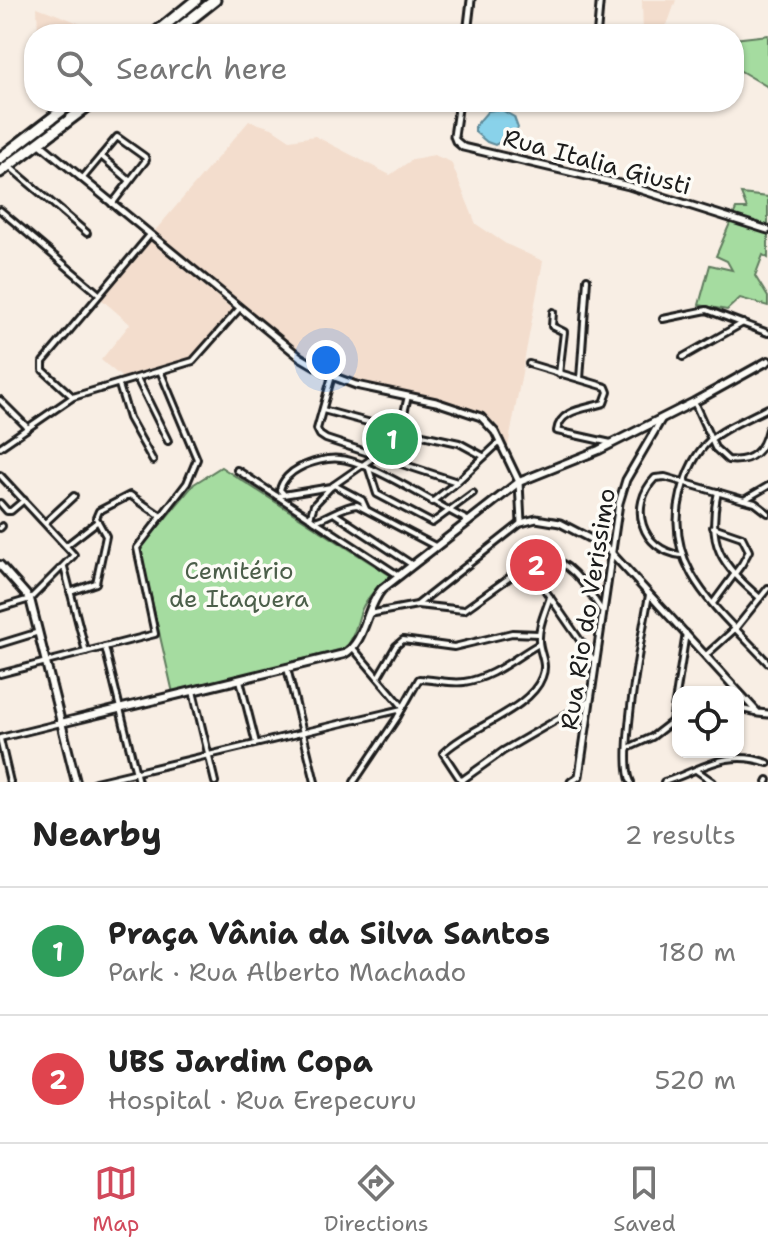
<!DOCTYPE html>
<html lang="en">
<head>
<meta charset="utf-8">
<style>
	:root { --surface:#fff; --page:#f2f2f2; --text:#222; --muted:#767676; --line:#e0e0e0; --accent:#d1495b }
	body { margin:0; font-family:"Shantell Sans",sans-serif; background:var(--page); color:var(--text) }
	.controls { position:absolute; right:24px; bottom:24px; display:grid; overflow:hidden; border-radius:16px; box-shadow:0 2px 6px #0004 }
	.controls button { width:72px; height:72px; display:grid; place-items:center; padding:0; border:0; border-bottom:2px solid var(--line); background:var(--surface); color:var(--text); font:40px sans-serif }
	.you { position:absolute; left:326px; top:360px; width:28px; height:28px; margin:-20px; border:6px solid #fff; border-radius:50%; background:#1a73e8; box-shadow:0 0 0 12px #1a73e833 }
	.badge { display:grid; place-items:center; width:52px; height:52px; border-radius:50%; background:var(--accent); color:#fff; font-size:26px; font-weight:700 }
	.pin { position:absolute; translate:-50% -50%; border:4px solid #fff; box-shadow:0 2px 8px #0006 }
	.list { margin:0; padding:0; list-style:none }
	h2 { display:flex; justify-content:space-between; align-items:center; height:104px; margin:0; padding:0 32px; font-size:34px }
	h2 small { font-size:26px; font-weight:400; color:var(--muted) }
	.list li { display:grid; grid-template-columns:52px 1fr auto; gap:24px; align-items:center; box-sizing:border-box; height:128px; padding:0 32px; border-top:2px solid var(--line) }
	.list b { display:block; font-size:30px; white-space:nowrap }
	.list p { margin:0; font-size:26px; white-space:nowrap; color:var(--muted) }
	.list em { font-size:26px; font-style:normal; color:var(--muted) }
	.icon { flex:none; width:44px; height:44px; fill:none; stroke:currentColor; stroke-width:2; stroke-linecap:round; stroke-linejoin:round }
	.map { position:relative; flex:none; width:768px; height:782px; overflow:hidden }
	.search { position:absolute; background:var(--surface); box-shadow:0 2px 6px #0004; left:24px; right:24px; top:24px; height:88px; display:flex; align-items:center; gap:20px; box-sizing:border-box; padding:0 28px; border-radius:32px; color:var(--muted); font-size:30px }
	.sheet { height:360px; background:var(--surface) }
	nav { display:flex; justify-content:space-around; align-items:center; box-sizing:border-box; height:112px; border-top:2px solid var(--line); background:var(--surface); font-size:22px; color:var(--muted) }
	nav a { display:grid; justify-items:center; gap:4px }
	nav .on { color:var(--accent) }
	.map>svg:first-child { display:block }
</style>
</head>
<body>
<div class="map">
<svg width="768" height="782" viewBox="0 0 768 782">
	<rect width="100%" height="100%" fill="#f8eee4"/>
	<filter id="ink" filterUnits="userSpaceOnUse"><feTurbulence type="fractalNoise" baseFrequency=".0125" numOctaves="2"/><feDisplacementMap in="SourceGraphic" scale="16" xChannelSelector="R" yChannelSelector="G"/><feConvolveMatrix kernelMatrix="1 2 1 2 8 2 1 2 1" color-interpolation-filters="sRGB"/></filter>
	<g filter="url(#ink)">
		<g fill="#f3ddcd">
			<path d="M642,0H676L669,20L659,34H643Z"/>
			<path d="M37,7L61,16L106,34H38Z"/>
			<path d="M249,121L272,128L290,140L315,136L390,175L413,159L434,155L451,162L476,224L506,244L543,261L508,447L497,425L479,411L353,379L325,367L293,347L153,233Z"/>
			<path d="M150,241L234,310L190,361L125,380L101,360L130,324L101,299Z"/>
		</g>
		<g fill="#a5dca0" stroke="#607c5e" stroke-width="2">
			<path d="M768,35V87L734,67V39Z"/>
			<path d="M741,194L768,197V258L763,255L755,276L768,297V306L740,298L727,310L699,305L710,265L732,270L727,261L716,256L736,209H747Z"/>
			<path d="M221,467L391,576C380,585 367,596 361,611C356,625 355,636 346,648L173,693L140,549L194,484Z"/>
		</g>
		<path fill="#89d2ea" stroke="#5d8998" stroke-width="2" d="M500,109L514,117L518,128L508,138L495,145L487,142L475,132V126L488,111Z"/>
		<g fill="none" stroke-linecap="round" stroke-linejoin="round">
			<defs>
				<g id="minor">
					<path d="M597,34L600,0"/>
					<path d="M101,156L129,180"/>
					<path d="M10,167L87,233"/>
					<path d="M82,179L117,137L145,157L146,160L112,204"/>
					<path d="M0,210L99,294"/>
					<path d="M553,312L552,326L564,332L559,374"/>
					<path d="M663,319L707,310L768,333"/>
					<path d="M683,357L743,323"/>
					<path d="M529,364L606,387L608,392L604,403C586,409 560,409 557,431L611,443"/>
					<path d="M332,376L317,429L320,435L326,439L457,482L500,442"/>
					<path d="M580,379L587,279"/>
					<path d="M138,380L168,441"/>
					<path d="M119,385L129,418L153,461"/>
					<path d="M73,397L43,370V362L149,236"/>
					<path d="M0,400L27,427"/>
					<path d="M694,402L715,448L728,460C752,463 763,451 768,429"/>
					<path d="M768,408C749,418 725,427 709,441C694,455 686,474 681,494C662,570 722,612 768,663"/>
					<path d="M323,410L386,427L459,443L483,456"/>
					<path d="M0,447L73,397L193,361L239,309"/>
					<path d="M393,460L408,396"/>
					<path d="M369,469L377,494L432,523L473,493"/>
					<path d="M237,470L398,575"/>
					<path d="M0,475L74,555L30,599L0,608"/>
					<path d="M334,485L362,500L366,509"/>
					<path d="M718,492C706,545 721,564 760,598"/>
					<path d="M283,493L280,490C282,480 291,472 299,468C310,462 329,457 341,459C371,462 438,506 469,521"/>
					<path d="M277,496L331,487L377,455"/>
					<path d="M744,500L768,486"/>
					<path d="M432,502L457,482"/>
					<path d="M0,503L7,511H11L24,500"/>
					<path d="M335,514L411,564"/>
					<path d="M310,518L314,505L330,488"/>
					<path d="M315,521C329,517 342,506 357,505L435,546"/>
					<path d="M46,522L74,496"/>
					<path d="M713,527L742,537L749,551L742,564L714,602"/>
					<path d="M0,528L2,526"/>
					<path d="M67,545L98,521"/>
					<path d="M681,555C641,550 628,506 655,478L665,477L744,500L755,503L768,513"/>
					<path d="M527,564L595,662"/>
					<path d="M64,567L86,652"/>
					<path d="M70,592L96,583L106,536L96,518L99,511L130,495L161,516"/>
					<path d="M417,605L464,610L541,555C572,561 586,587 602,611"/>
					<path d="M369,614L417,605L521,523"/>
					<path d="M0,644L39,632"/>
					<path d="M105,647L138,782"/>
					<path d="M353,648L403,707"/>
					<path d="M706,655L736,628L768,588"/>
					<path d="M287,668L315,782"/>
					<path d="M0,674L155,634L137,548L187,483L197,459L161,373"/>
					<path d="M378,677L396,646L403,640L454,647L512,633L539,634"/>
					<path d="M240,680L256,743"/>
					<path d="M193,691L215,782"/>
					<path d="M738,708L755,712"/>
					<path d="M672,722L686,633"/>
					<path d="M0,738L61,723"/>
					<path d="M0,739L10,782"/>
					<path d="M628,748L652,737L678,717"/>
					<path d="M696,770L713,782"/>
					<path d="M461,781L503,751L589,701"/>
					<path d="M95,782L402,709"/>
					<path d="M354,782L397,718L419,679C434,679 449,684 464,682C493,678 514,658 539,644"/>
					<path d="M462,782L443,753C469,727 530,710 542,677C548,663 539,653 539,640C538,626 546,610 550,597"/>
					<path d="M631,782C618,759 643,627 649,595"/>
					<path d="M664,782C702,770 725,748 768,763"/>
					<path d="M767,782L768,780"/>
				</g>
				<g id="tertiary">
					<path d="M467,34L471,0"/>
					<path d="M459,102L454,136L456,141L463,147L629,186L768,230"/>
					<path d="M39,143L300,357L332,376L356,385L436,402L481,417L495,432L519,482L521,523L536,519L560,523L606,547L758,713L768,714"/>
					<path d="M571,782L579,776L619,503L626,480L661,420"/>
				</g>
				<g id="secondary">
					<path d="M0,565L30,599L76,782"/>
					<path d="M61,723L344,654C366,642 365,608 382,589L519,482L599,450L694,402L768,361"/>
				</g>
				<g id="trunk">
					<path d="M154,34L196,0"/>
					<path d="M172,34L215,0"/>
					<path d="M0,158L73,102"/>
					<path d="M0,172L93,102"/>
				</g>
			</defs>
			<use href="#minor" stroke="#1c1c1c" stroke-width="10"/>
			<use href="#tertiary" stroke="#1c1c1c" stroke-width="11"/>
			<use href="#secondary" stroke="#1c1c1c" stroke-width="12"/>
			<use href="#trunk" stroke="#1c1c1c" stroke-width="15"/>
			<use href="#minor" stroke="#fdfcf7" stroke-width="4"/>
			<use href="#tertiary" stroke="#fdfcf7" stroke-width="5"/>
			<use href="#secondary" stroke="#fdfcf7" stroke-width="6"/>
			<use href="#trunk" stroke="#fdfcf7" stroke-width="9"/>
		</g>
	</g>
	<g text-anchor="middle" stroke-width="7" stroke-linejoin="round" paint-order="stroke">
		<g font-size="24" fill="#1c1c1c" stroke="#fdfcf7">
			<text transform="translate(597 162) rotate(15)" y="8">Rua Italia Giusti</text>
			<text transform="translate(588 609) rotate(-81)" y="8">Rua Rio do Verissimo</text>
		</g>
		<g font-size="24" fill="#4c5f4a" stroke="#fdfcf7">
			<text x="239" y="579">Cemitério<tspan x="239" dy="28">de Itaquera</tspan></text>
		</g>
	</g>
</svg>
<div class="controls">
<button><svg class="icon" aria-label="locate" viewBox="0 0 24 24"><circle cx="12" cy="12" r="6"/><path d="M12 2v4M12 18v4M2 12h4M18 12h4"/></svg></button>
</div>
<div class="you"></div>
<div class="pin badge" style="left:392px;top:439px;background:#2e9e5b">1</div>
<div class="pin badge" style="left:536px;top:565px;background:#e0444e">2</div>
<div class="search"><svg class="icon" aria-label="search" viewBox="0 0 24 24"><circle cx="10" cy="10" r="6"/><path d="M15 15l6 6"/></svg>Search here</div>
</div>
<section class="sheet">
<h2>Nearby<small>2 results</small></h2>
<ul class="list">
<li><span class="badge" style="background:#2e9e5b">1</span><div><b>Praça Vânia da Silva Santos</b><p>Park · Rua Alberto Machado</p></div><em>180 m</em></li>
<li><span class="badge" style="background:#e0444e">2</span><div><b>UBS Jardim Copa</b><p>Hospital · Rua Erepecuru</p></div><em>520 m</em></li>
</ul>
</section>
<nav>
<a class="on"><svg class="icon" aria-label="map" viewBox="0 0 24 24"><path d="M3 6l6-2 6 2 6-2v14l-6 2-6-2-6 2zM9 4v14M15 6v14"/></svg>Map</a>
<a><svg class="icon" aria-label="directions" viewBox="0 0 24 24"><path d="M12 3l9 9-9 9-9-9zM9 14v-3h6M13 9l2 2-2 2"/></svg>Directions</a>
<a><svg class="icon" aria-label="saved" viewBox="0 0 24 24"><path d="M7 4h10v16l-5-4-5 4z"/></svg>Saved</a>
</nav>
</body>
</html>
